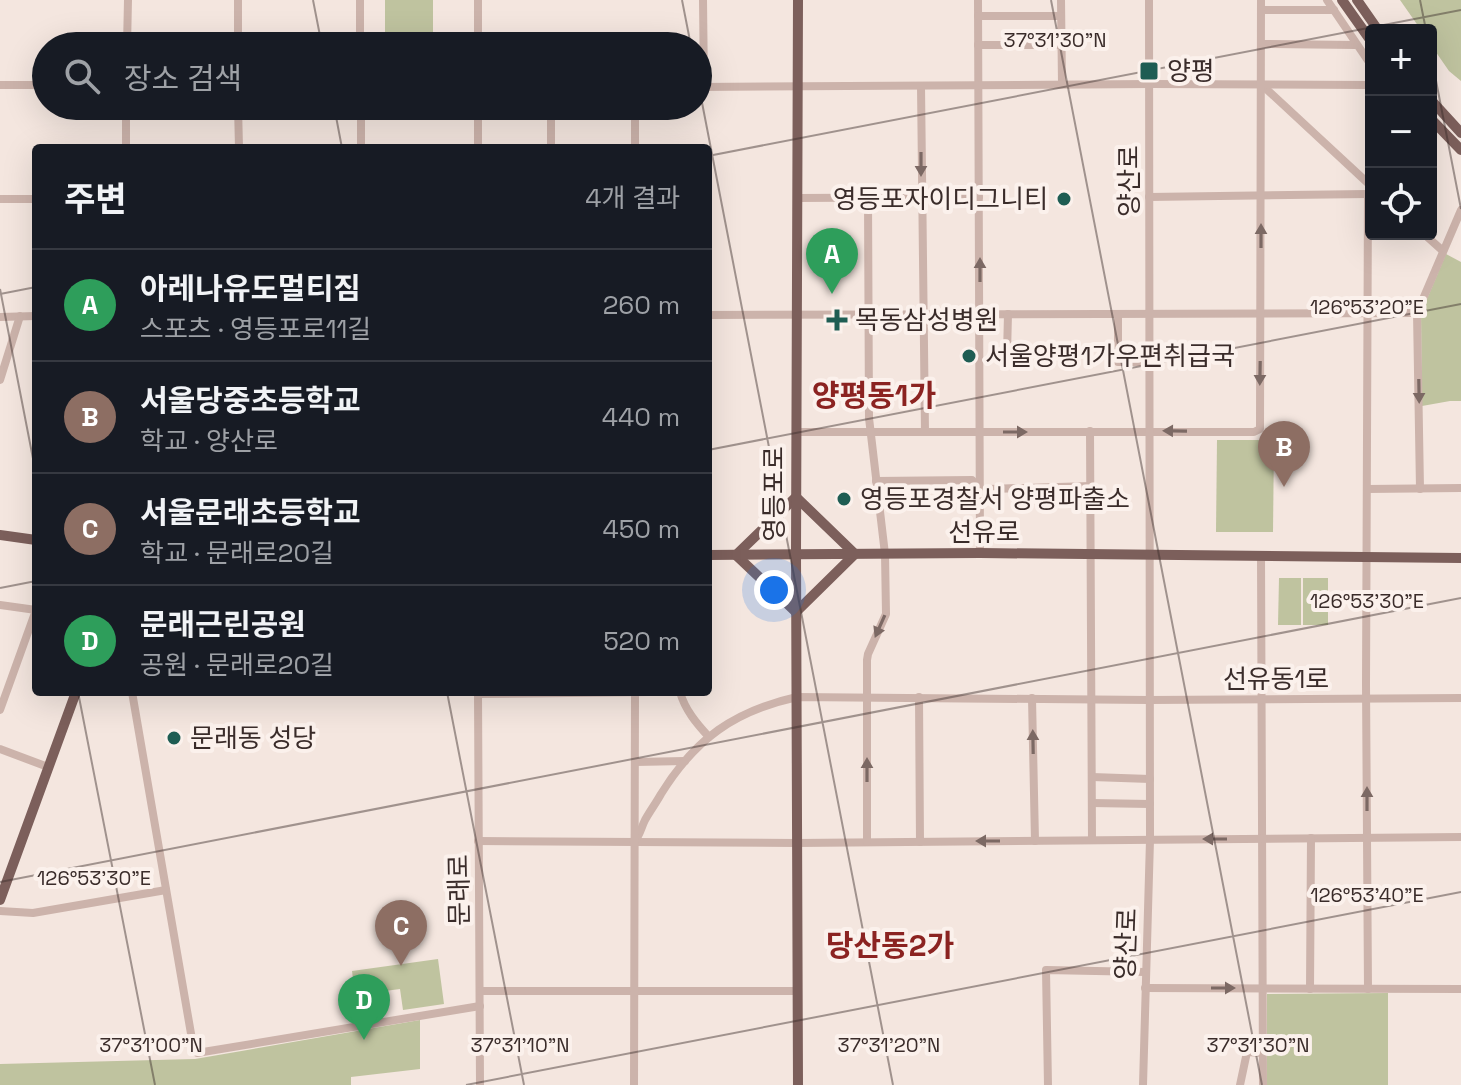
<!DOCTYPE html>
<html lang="ko">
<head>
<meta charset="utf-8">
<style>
	:root { --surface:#171b24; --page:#20242c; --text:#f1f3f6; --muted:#9ea1a6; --line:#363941; --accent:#2563eb }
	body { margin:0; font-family:"Space Grotesk","Noto Sans KR",sans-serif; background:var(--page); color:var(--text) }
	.controls { position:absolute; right:24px; top:24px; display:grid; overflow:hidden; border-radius:8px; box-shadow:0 8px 32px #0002 }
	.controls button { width:72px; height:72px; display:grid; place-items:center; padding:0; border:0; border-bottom:2px solid var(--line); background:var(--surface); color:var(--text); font:40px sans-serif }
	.you { position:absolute; left:774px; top:590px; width:28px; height:28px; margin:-20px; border:6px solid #fff; border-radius:50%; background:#1a73e8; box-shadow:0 0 0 12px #1a73e833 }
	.badge { display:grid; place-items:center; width:52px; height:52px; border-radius:50%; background:var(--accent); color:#fff; font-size:26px; font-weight:700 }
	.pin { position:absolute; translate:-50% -66px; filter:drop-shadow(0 2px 4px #0008) }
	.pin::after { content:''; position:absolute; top:42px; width:28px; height:24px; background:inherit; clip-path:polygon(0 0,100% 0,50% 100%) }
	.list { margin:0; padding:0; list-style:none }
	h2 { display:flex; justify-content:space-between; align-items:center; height:104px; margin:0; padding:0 32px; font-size:34px }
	h2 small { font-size:26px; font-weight:400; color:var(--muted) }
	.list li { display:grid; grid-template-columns:52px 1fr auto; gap:24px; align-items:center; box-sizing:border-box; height:112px; padding:0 32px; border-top:2px solid var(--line) }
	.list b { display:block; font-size:30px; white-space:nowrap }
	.list p { margin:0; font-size:26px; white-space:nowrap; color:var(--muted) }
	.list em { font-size:26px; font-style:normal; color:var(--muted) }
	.icon { flex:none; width:44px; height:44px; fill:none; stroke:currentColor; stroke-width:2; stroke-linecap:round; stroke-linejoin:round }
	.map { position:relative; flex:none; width:1461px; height:1085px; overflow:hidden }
	.search { position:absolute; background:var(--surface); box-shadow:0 8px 32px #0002; left:32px; top:32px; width:680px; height:88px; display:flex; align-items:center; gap:20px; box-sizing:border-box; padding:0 28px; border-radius:44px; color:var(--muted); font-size:30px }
	.panel { position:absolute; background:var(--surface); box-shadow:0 8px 32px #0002; left:32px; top:144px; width:680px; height:552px; border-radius:8px }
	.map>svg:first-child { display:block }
</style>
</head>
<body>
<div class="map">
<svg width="1461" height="1085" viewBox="0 0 1461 1085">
	<rect width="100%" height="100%" fill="#f4e6df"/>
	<g fill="#bfc39f">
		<rect x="385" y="0" width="48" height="43"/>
		<path d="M1400,0H1461V81L1449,71L1431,45V30H1421Z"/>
		<path d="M1446,254L1461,262V401H1450L1422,406L1421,313Z"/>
		<path d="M1217,440H1274L1273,532H1216Z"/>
		<path d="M1279,578H1301V625H1278Z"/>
		<rect x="1303" y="578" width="25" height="47"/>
		<path d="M438,959L444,1004L403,1010L400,989L355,995L352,971Z"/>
		<path d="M1388,993V1085H1267V994Z"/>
		<path d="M420,1020V1069L351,1077V1085H0V1064L195,1059Z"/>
	</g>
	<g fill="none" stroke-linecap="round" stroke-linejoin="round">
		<g stroke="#ccb3ab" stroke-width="8">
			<path d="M238,0V46"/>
			<path d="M360,0V46"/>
			<path d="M478,0V46"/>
			<path d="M703,0L704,87"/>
			<path d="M978,0L980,553"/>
			<path d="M1061,0L1062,84"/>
			<path d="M1327,0L1371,65V68"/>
			<path d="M1261,10H1334"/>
			<path d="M978,16H1061"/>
			<path d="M1261,44L1356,45"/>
			<path d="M978,45H1061"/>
			<path d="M127,46L128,0"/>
			<path d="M1261,84L1371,186"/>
			<path d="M0,85H46"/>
			<path d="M921,86L925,432"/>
			<path d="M698,87L1150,84L1369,85L1371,83"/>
			<path d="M238,106L239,148"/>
			<path d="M361,106V148"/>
			<path d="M478,106V148"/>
			<path d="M126,148V106"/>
			<path d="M551,148V106"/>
			<path d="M635,148V106"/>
			<path d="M1149,197L1368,194"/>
			<path d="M798,198L979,197"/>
			<path d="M0,199H36"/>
			<path d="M1424,234L1443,251"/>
			<path d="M1118,314V362H1149"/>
			<path d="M708,315L1417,313"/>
			<path d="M0,317L36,316"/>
			<path d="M1007,354L1008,314"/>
			<path d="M0,380L20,316"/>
			<path d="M1090,431L1092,840"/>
			<path d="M797,432H1254L1260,429L1261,0"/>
			<path d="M876,481L972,480L980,489H988L1091,486"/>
			<path d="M1367,489L1461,488"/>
			<path d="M1420,489L1417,313L1461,210"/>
			<path d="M1261,556L1263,1085"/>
			<path d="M0,605L36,610"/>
			<path d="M132,692L194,1051L197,1053L480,1006"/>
			<path d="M478,692L480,1085"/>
			<path d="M680,692C685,710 697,724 709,737"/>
			<path d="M478,694L650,692"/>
			<path d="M919,697L920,842"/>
			<path d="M1032,698L1035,841"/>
			<path d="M0,710L36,610"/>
			<path d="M0,749L48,767"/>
			<path d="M635,762L685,761"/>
			<path d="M1092,777L1150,779"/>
			<path d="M1092,803L1150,804"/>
			<path d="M478,841L797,843L1461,837"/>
			<path d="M634,842C640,836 641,828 645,820C650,811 656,803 661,794C695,739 734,711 797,697L1149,700L1461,698"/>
			<path d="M867,842V660L868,654L886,614L885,554L869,418L868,198"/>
			<path d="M0,911L33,913L166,890"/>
			<path d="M1145,988L1461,989"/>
			<path d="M1310,989L1311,838"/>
			<path d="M1368,989L1366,684L1368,194L1371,191"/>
			<path d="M480,991H798"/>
			<path d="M634,1085L635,692"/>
			<path d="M1048,1085L1046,970L1145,972"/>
			<path d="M1143,1085L1150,840L1149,0"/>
			<path d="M1240,1085L1247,1052L1263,1053"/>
		</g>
		<g stroke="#7c5f5b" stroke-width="10">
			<path d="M1342,0L1371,41"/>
			<path d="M1357,0L1378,30"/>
			<path d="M1431,100L1461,133"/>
			<path d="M1431,119L1461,150"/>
			<path d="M796,497L855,554L796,612L736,555Z"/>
			<path d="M0,535L36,540"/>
			<path d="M708,555L980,553L1461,558"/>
			<path d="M0,900L76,692"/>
			<path d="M798,1085L796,554L798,0"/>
		</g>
	</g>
	<defs><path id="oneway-solid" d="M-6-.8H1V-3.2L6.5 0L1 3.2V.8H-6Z" transform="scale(2)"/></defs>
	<g fill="#7c6964">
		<use href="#oneway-solid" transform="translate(921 164) rotate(90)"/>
		<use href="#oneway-solid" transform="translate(1261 236) rotate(-90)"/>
		<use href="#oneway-solid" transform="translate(980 270) rotate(-90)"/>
		<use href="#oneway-solid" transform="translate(1260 373) rotate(91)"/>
		<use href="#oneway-solid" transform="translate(1419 391) rotate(89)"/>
		<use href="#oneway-solid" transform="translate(1175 431) rotate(-179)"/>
		<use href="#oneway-solid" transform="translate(1015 432)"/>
		<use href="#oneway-solid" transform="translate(880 626) rotate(114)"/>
		<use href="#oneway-solid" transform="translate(1033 742) rotate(-91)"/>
		<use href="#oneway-solid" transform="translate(867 770) rotate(-90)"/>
		<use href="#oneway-solid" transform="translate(1367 799) rotate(-90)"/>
		<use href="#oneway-solid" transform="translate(1215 839) rotate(180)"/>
		<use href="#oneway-solid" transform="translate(988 841) rotate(180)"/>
		<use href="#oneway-solid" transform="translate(1223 988)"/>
	</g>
	<path fill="none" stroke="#3a2c2a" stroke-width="2" stroke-opacity="0.45" d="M313,0L322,46M682,0L691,46M1051,0L1262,1085M1420,0L1426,30M1431,55L1461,209M698,82L893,1085M334,106L342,148M708,156L1461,10M0,289L36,474M0,294L36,287M708,450L1461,304M0,588L36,581M78,692L155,1085M447,692L524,1085M0,882L1461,598M466,1085L1461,892"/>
	<g fill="#1e5d53" stroke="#fbf1ec" stroke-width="3">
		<rect x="1139" y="61" width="20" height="20" rx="4"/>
		<circle cx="1064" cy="199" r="8"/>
		<path d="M833 308h8v8h8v8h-8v8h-8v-8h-8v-8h8z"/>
		<circle cx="969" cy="356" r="8"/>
		<circle cx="844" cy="499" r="8"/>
		<circle cx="174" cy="738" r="8"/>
	</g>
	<g text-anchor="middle" stroke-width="8" stroke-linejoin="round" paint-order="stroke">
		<g font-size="26" fill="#3a2c2a" stroke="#fbf1ec" text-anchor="start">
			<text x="1167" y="80">양평</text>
			<text x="1048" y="208" text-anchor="end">영등포자이디그니티</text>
			<text x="855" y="329">목동삼성병원</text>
			<text x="985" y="365">서울양평1가우편취급국</text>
			<text x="860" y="508">영등포경찰서 양평파출소</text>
			<text x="190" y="747">문래동 성당</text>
		</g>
		<g font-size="26" fill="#3a2c2a" stroke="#fbf1ec">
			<text transform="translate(1129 181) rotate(-90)" y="9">양산로</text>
			<text transform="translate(774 494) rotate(-90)" y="9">영등포로</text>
			<text x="984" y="541">선유로</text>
			<text x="1276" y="688">선유동1로</text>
			<text transform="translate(459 890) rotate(-91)" y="9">문래로</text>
			<text transform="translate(1126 944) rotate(-88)" y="9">양산로</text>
		</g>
		<g font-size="30" font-weight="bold" fill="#8b2321" stroke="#fbf1ec">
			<text x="874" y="406">양평동1가</text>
			<text x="890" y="956">당산동2가</text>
		</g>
	</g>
	<g font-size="20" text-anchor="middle" fill="#3a2c2a" stroke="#fbf1ec" stroke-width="8" stroke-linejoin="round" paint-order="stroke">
		<text x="1055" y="47">37°31'30"N</text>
		<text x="1367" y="314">126°53'20"E</text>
		<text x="1367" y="608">126°53'30"E</text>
		<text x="94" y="885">126°53'30"E</text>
		<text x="1367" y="902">126°53'40"E</text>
		<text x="151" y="1052">37°31'00"N</text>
		<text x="520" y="1052">37°31'10"N</text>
		<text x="889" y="1052">37°31'20"N</text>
		<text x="1258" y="1052">37°31'30"N</text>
	</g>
</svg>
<div class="controls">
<button>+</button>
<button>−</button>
<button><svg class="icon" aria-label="locate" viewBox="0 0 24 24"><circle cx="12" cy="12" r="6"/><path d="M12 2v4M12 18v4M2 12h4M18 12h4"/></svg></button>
</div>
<div class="you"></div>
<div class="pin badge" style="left:832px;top:294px;background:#2e9e5b">A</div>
<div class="pin badge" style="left:1284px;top:487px;background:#8d6e63">B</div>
<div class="pin badge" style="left:401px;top:966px;background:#8d6e63">C</div>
<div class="pin badge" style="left:364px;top:1040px;background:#2e9e5b">D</div>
<div class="search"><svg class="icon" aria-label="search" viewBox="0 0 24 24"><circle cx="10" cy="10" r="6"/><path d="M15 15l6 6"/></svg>장소 검색</div>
<section class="panel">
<h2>주변<small>4개 결과</small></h2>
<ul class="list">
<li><span class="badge" style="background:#2e9e5b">A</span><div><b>아레나유도멀티짐</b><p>스포츠 · 영등포로11길</p></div><em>260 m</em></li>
<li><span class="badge" style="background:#8d6e63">B</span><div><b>서울당중초등학교</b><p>학교 · 양산로</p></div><em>440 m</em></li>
<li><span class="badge" style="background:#8d6e63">C</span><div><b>서울문래초등학교</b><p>학교 · 문래로20길</p></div><em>450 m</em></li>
<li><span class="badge" style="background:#2e9e5b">D</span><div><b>문래근린공원</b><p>공원 · 문래로20길</p></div><em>520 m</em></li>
</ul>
</section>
</div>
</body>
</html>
